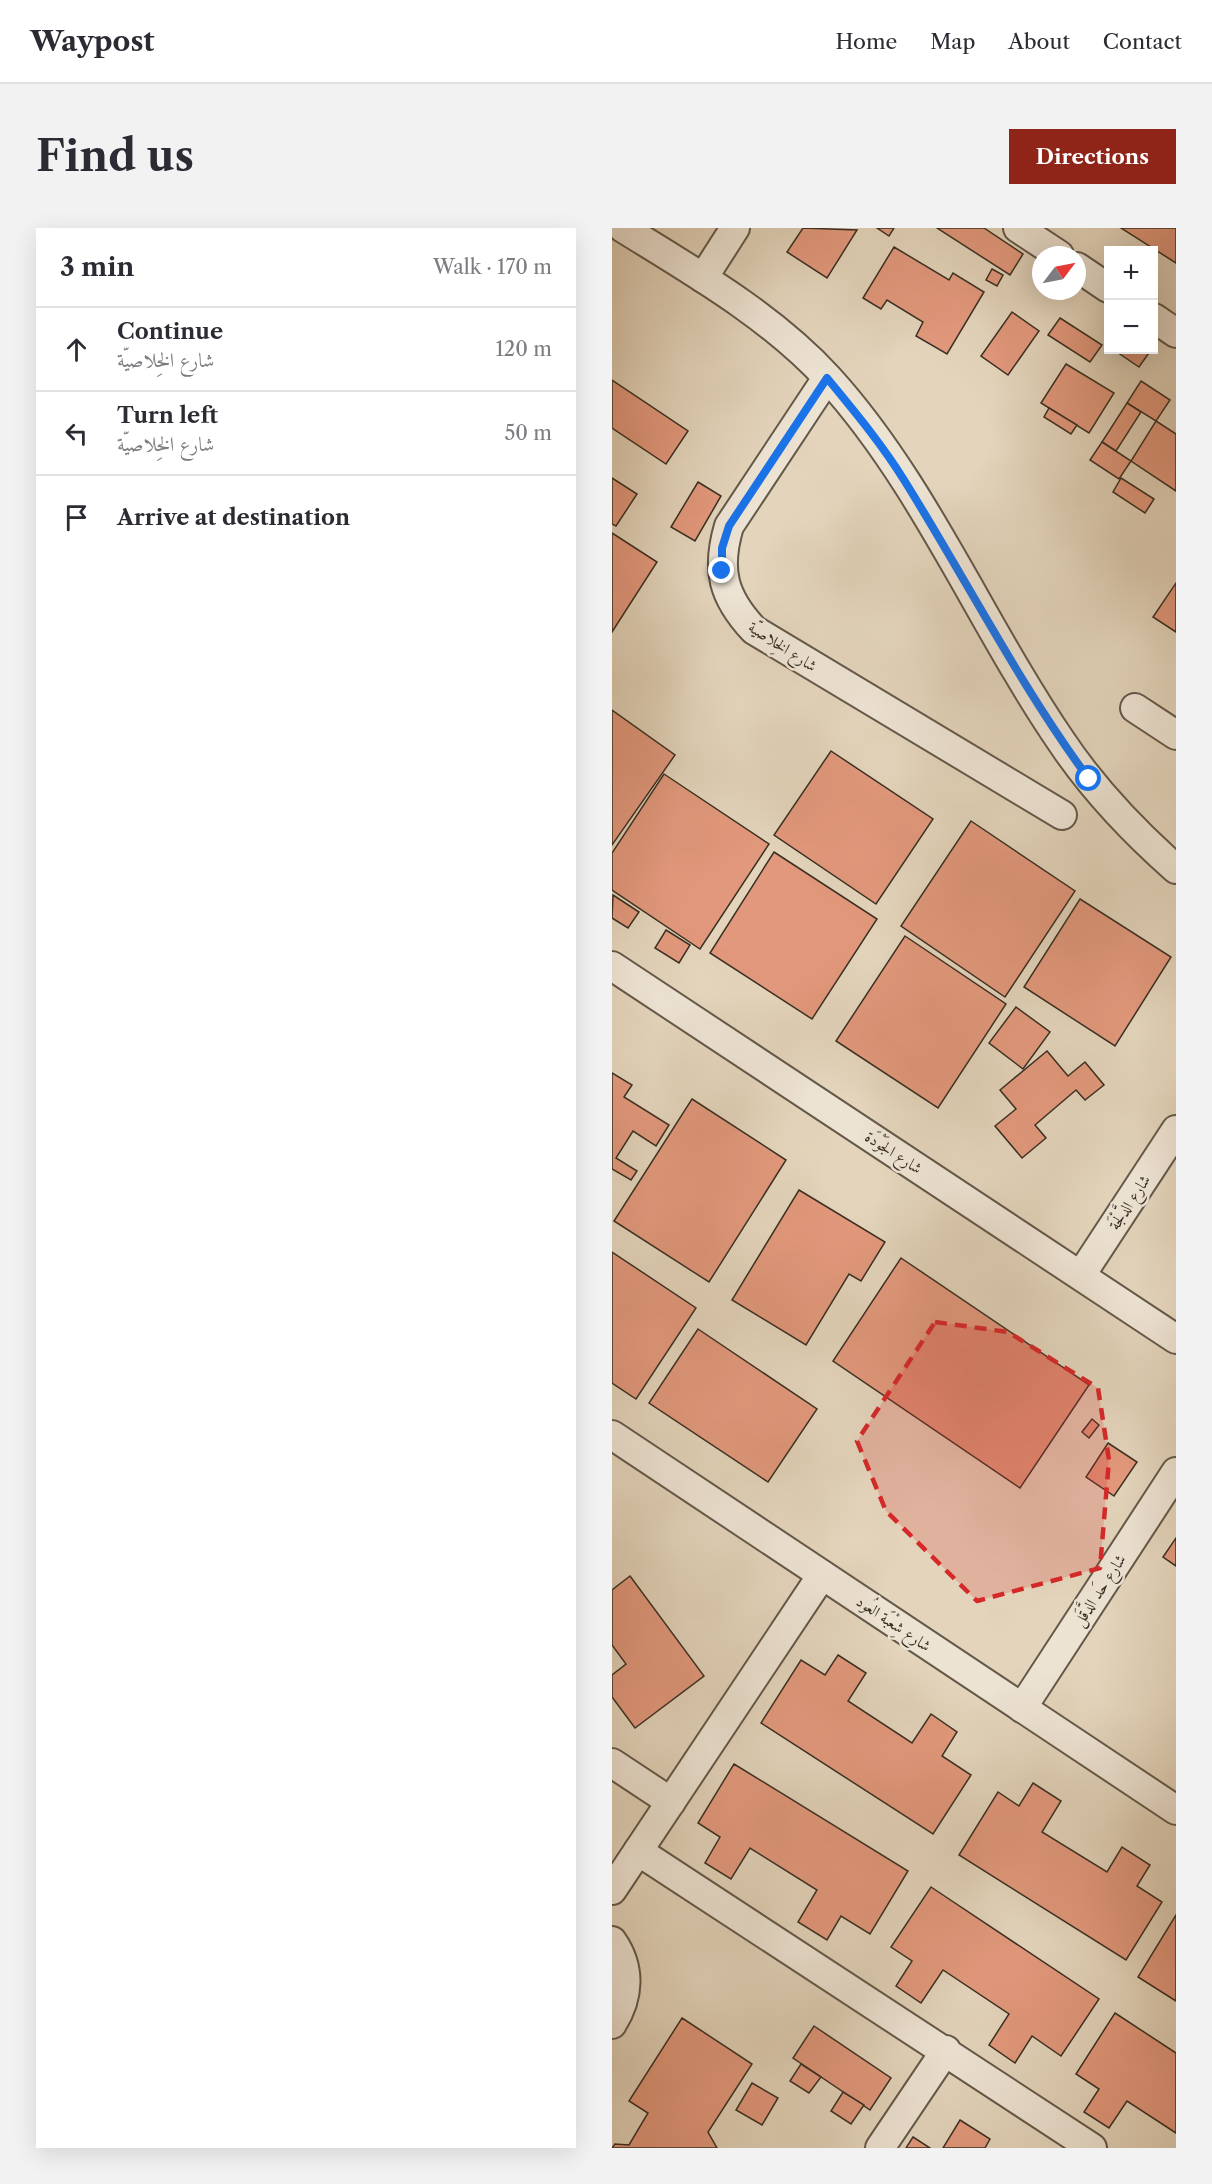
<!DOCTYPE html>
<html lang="en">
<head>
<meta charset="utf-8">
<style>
	:root { --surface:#fff; --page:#f2f2f3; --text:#2b2b33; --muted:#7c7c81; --line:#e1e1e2; --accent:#8f2418 }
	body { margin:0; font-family:"Libre Caslon Text",Amiri,serif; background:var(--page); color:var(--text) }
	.controls { position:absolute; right:18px; top:18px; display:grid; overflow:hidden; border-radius:0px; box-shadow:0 6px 24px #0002 }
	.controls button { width:54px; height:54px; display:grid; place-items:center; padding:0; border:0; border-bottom:2px solid var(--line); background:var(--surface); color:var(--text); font:30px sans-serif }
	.compass { position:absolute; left:420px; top:18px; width:54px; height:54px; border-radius:50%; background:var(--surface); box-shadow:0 6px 24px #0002; rotate:58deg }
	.stop { position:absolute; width:18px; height:18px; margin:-14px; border:4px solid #1a73e8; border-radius:50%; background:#fff }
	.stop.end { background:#1a73e8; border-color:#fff; box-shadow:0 2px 6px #0008 }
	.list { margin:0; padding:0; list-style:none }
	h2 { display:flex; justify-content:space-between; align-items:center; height:78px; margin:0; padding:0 24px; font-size:26px }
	h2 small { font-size:20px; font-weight:400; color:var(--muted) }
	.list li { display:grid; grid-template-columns:39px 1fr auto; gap:18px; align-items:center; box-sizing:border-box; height:84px; padding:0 24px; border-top:2px solid var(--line) }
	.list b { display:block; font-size:22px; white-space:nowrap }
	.list p { margin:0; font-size:20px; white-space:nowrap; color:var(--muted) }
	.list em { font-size:20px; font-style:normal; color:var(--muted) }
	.icon { flex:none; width:33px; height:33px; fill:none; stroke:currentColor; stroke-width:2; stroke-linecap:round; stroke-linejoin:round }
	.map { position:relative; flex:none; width:564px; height:1920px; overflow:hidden; border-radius:0px }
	header { display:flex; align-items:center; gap:36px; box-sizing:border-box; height:84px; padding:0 30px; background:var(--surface); border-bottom:2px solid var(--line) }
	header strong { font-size:28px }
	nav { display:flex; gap:33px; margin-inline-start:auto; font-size:21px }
	.intro { display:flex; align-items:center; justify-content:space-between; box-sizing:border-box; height:144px; padding:0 36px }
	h1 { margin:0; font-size:42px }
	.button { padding:15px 27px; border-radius:0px; background:var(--accent); color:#fff; font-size:21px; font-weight:700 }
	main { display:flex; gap:36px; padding:0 36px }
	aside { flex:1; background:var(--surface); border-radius:0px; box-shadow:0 6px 24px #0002 }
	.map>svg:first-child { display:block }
</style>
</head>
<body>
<header>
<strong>Waypost</strong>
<nav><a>Home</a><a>Map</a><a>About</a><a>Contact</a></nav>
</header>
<div class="intro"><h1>Find us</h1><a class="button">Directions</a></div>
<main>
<aside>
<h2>3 min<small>Walk · 170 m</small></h2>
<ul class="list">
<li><svg class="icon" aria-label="ahead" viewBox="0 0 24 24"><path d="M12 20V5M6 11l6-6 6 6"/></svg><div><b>Continue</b><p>شارع الخِلاصيّة</p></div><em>120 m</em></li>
<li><svg class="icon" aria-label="left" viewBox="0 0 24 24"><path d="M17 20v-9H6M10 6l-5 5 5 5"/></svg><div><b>Turn left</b><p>شارع الخِلاصيّة</p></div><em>50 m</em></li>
<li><svg class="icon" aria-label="arrive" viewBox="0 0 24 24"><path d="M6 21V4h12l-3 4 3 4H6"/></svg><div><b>Arrive at destination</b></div></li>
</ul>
</aside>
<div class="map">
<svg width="564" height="1920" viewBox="0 0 564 1920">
	<rect width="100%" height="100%" fill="#e3d4bb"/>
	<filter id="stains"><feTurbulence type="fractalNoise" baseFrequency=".00333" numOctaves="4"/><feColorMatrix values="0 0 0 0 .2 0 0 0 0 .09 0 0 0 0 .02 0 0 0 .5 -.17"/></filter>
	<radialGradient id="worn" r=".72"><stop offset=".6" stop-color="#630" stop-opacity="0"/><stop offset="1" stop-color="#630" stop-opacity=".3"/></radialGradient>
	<g fill="#e2987c" stroke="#392f23" stroke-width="1.5">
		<path d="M191,0L245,2L215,50L175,24Z"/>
		<path d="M265,0H282L277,8Z"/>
		<path d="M325,0H372L411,26L398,47Z"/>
		<path d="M509,0H564V35Z"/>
		<path d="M282,19L337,52L341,45L372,64L335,126L304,108L311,94L275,72L269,81L251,70Z"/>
		<path d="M380,41L391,47L385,58L374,52Z"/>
		<path d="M400,84L427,103L396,147L369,128Z"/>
		<path d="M448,90L490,117L478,134L436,107Z"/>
		<path d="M502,122H539L527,139Z"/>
		<path d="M454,136L502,165L477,205L429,175Z"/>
		<path d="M0,152L76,203L54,236L0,200Z"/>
		<path d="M529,153L558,172L544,193L515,175Z"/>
		<path d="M515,175L529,184L504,223L490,214Z"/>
		<path d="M437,180L465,197L459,206L432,189Z"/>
		<path d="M544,193L564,206V263L519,233Z"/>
		<path d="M490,214L519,233L507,251L478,232Z"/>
		<path d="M0,250L25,266L4,298L0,296Z"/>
		<path d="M509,250L542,271L533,285L501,264Z"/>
		<path d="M86,254L109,268L83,313L59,299Z"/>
		<path d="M0,305L45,334L0,404Z"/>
		<path d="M564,355V404L541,389Z"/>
		<path d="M0,482L63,527L0,617Z"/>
		<path d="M219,523L321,591L264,676L162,607Z"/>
		<path d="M52,546L157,616L88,721L0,662V625Z"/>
		<path d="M359,593L463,663L393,769L289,698Z"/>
		<path d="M162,624L265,691L200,791L98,725Z"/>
		<path d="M1,667L27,684L16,700L0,690Z"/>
		<path d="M468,671L559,729L503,818L412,759Z"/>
		<path d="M54,702L78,717L67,735L43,720Z"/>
		<path d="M293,708L394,776L326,880L224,813Z"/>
		<path d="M404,779L438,804L411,841L377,815Z"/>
		<path d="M435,823L456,848L473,834L492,857L473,872L464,862L423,897L434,910L410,930L383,898L404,881L388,862Z"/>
		<path d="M0,845L20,857L12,869L57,897L44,918L21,903L4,930L25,943L19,952L0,941Z"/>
		<path d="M80,871L174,932L97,1054L2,993Z"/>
		<path d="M187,962L273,1014L249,1053L237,1046L194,1117L120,1072Z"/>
		<path d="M0,1024L84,1080L24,1171L0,1155Z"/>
		<path d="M289,1030L477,1157L408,1260L221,1133Z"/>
		<path d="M86,1101L205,1181L156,1254L37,1175Z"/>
		<path d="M480,1191L487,1197L477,1210L470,1204Z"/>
		<path d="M496,1215L525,1234L502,1268L474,1249Z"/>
		<path d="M564,1310V1338L551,1329Z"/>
		<path d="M18,1348L92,1448L23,1500L0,1469V1447L14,1436L0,1417V1362Z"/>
		<path d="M226,1427L254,1445L236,1473L300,1515L319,1486L345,1504L330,1528L359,1547L321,1606L149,1495L189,1432L213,1447Z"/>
		<path d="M122,1536L296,1643L258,1706L229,1688L215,1712L186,1694L205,1662L138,1620L119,1651L93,1635L108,1609L86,1595Z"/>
		<path d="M421,1555L449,1573L430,1604L495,1644L510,1619L538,1637L525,1658L550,1674L514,1732L347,1627L386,1564L407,1578Z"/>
		<path d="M319,1659L487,1771L449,1828L420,1808L403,1835L377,1817L397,1786L331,1742L309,1775L284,1758L300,1733L279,1719Z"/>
		<path d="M564,1687V1773L526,1749Z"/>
		<path d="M503,1785L564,1825V1905L515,1873L497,1900L472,1884L487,1861L464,1846Z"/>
		<path d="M70,1790L140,1836L96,1904L105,1920H0L3,1916L17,1917L36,1885L17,1873Z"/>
		<path d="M202,1798L279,1850L258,1882L181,1830Z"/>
		<path d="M189,1836L209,1849L197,1865L178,1853Z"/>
		<path d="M140,1855L166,1870L150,1897L124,1882Z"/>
		<path d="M231,1864L252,1877L239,1896L219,1883Z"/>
		<path d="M348,1892L378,1911L373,1920H331Z"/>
		<path d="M301,1909L318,1920H294Z"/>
	</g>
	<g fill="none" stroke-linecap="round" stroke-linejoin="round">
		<defs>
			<g id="minor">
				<path d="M11,0C82,44 159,88 216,150C311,254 369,396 449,513C481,561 521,603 564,641"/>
				<path d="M406,0L447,27"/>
				<path d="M465,39L496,60"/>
				<path d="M91,50L123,0"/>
				<path d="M542,90L564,105"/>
				<path d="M215,150L117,298C104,342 111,369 142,402L450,587"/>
				<path d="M523,480L564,507"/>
				<path d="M0,738L564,1111"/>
				<path d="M469,1047L564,902"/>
				<path d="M0,1207L564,1582"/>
				<path d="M410,1480L564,1244"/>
				<path d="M0,1535L59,1574"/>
				<path d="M26,1623L480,1920"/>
				<path d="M0,1662L210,1347"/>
				<path d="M0,1713C19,1740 17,1769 0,1796"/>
				<path d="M268,1920L334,1822"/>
			</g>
		</defs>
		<use href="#minor" stroke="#645849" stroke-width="32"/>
		<use href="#minor" stroke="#ede3d3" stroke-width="28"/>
	</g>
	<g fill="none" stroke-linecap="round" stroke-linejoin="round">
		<path stroke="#1a73e8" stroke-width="8" d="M110,343V320L117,298L215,150C242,183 269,215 292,252C354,351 407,456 477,551"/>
	</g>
	<path fill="#d62828" fill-opacity="0.2" stroke="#d62828" stroke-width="4.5" stroke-dasharray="12 8" stroke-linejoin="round" d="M323,1094L396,1104L486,1160L497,1232L488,1340L365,1373L274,1283L245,1213Z"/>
	<g text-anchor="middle" stroke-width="5" stroke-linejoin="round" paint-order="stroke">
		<g font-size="16" fill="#392f23" stroke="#ede3d3">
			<text transform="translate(171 418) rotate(33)" y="6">شارع الخِلاصيّة</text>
			<text transform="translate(282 924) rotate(33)" y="6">شارع الجَوْدَة</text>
			<text transform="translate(517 974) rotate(-57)" y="6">شارع الدَّلْجَة</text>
			<text transform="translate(487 1362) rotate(-57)" y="6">شارع حَد الدَّقَل</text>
			<text transform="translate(282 1395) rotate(34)" y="6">شارع شِعْبَة العُود</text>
		</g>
	</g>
	<rect width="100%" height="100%" filter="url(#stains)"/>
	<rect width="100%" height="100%" fill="url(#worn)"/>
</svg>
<div class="controls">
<button>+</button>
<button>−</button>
</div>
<svg class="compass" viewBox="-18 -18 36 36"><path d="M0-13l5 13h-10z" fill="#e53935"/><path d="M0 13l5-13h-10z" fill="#7c7c81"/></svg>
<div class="stop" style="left:477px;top:551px"></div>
<div class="stop end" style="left:110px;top:343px"></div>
</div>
</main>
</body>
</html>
